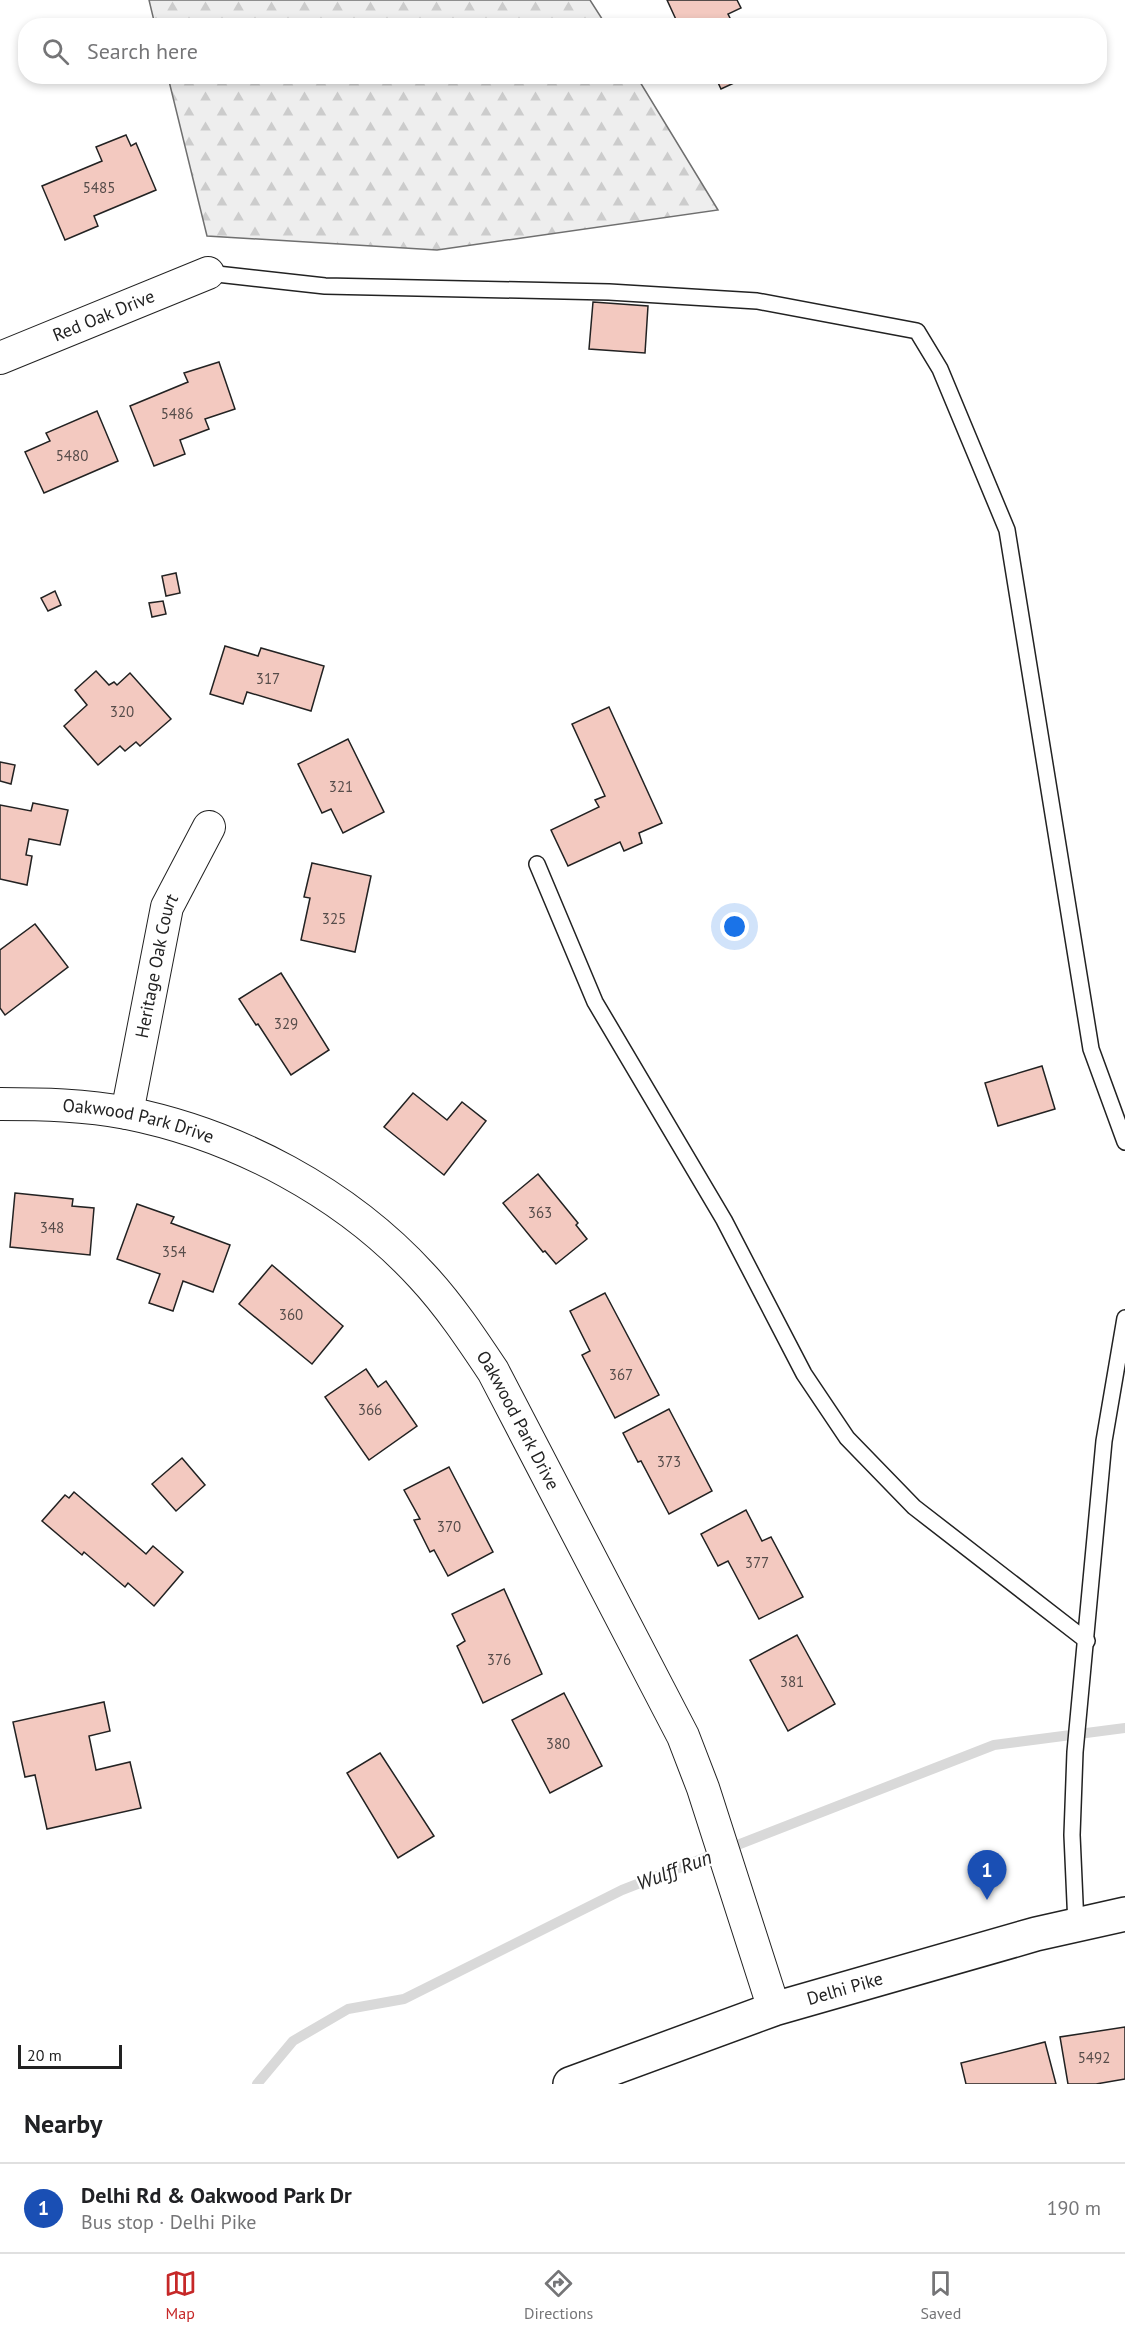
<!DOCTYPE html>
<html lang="en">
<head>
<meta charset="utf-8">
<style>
	:root { --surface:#fff; --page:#f2f2f2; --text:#202124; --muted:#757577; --line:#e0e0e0; --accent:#c62828 }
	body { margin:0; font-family:"PT Sans",sans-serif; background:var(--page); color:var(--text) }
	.scale { position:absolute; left:18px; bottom:15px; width:104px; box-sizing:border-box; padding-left:6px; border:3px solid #222; border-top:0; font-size:16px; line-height:21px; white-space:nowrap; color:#222; -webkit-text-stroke:4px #fff; paint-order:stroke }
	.you { position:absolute; left:735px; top:927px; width:21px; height:21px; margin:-15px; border:4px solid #fff; border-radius:50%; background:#1a73e8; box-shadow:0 0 0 9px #1a73e833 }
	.badge { display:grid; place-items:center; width:39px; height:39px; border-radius:50%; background:var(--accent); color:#fff; font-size:20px; font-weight:700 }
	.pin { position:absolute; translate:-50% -50px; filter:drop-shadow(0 2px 3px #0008) }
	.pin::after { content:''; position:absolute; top:32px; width:21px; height:18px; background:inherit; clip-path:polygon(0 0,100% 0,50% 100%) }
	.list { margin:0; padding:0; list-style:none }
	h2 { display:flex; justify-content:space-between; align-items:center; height:78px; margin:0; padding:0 24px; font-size:26px }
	h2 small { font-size:20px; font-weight:400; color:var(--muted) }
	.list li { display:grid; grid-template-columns:39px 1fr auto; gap:18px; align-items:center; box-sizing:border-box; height:90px; padding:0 24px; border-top:2px solid var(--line) }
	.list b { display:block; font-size:22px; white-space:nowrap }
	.list p { margin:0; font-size:20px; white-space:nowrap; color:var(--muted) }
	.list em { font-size:20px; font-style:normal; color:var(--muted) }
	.icon { flex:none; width:33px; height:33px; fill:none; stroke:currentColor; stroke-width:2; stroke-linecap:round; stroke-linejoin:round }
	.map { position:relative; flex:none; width:1125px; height:2084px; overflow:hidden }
	.search { position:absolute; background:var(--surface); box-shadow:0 3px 9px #0003; left:18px; right:18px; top:18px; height:66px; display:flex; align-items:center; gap:15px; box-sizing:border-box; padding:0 21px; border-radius:24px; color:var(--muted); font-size:22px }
	.sheet { height:168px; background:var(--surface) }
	nav { display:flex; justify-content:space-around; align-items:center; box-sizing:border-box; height:84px; border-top:2px solid var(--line); background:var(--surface); font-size:16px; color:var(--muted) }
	nav a { display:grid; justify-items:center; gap:3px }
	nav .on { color:var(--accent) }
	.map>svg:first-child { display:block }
</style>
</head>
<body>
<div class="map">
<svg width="1125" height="2084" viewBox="0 0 1125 2084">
	<defs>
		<pattern id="forest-firs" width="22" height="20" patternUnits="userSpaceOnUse" patternTransform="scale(1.5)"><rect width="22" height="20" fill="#eee"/><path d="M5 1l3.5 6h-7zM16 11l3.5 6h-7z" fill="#ccc"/></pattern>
	</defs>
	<rect width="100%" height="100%" fill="#fff"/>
	<g fill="url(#forest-firs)" stroke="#6f6f6f" stroke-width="1.5">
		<path d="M149,0H590L606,25H155Z"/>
		<path d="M168,77H637L718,210L437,250L207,236Z"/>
	</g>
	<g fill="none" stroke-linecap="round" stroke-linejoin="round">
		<path stroke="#d9d9d9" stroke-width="10" d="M257,2084L293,2041L348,2009L404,1999L622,1890L994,1745L1125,1728"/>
	</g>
	<g fill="#f3c9c0" stroke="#222" stroke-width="1.5">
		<path d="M667,0H737L741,8L728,14L734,26H708L707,23L702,26H679Z"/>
		<path d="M715,76H749L721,89Z"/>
		<path d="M126,135L131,146L136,143L156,190L94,216L98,226L65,240L42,186L102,161L96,147Z"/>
		<path d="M593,302L648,306L645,353L589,349Z"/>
		<path d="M219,362L235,409L205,419L209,429L180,440L185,454L154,466L130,406L188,382L184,373Z"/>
		<path d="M97,411L118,461L44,493L25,452L50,441L46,433Z"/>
		<path d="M176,573L180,593L166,596L162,576Z"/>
		<path d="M55,591L61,605L48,611L41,598Z"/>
		<path d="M163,601L166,614L152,617L149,603Z"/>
		<path d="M225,646L258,656L261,648L324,666L311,711L247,692L243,704L210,694Z"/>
		<path d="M96,671L109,685L114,682L117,685L130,673L171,719L140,746L136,742L125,751L120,746L98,765L64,726L87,705L75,690Z"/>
		<path d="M609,707L662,823L639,833L642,843L624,851L620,842L568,866L551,830L599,807L595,800L605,796L572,724Z"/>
		<path d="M348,739L384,812L343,833L331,809L322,813L298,764Z"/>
		<path d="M0,762L15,765L11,784L0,781Z"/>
		<path d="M33,803L68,810L60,845L29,839L26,855L32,856L27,885L0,879V805L31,811Z"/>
		<path d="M312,863L371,876L355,952L301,940L310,898L304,897Z"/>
		<path d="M35,924L68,967L5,1015L0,1008V950Z"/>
		<path d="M281,973L329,1050L291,1075L258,1024L256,1025L239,999Z"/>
		<path d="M1042,1066L1055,1109L998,1126L985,1083Z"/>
		<path d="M413,1093L447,1120L462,1102L486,1121L444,1175L384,1127Z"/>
		<path d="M538,1174L578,1223L576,1225L587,1239L556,1264L545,1251L543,1252L503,1203Z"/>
		<path d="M15,1193L73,1199L72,1206L94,1208L90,1255L10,1247Z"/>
		<path d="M137,1204L174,1217L171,1223L230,1245L213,1292L183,1281L173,1311L149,1303L160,1274L117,1259Z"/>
		<path d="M272,1265L343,1326L312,1364L239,1304Z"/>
		<path d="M605,1293L659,1395L615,1418L582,1355L590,1351L570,1311Z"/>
		<path d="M366,1369L378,1387L386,1381L417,1426L369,1460L325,1397Z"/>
		<path d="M669,1409L712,1491L669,1514L641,1461L638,1462L623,1433Z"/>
		<path d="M182,1458L205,1485L176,1511L152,1484Z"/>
		<path d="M449,1467L493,1552L448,1576L434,1550L430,1552L414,1520L420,1519L404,1490Z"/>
		<path d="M74,1492L146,1554L153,1546L183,1572L154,1606L128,1583L125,1587L84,1552L82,1555L42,1521L65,1495L69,1498Z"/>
		<path d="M746,1510L762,1541L771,1537L803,1597L759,1619L728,1561L718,1566L701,1534Z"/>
		<path d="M504,1589L542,1674L483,1703L457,1646L465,1641L452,1614Z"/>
		<path d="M797,1635L835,1704L788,1731L750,1660Z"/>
		<path d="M564,1693L602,1766L550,1793L512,1720Z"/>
		<path d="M104,1702L110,1731L89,1736L96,1770L130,1762L141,1808L47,1829L35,1775L25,1777L13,1722Z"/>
		<path d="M380,1753L434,1836L398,1858L347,1773Z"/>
		<path d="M1125,2027V2079L1096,2084H1068L1060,2037Z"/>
		<path d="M1045,2042L1056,2084H966L961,2063Z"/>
	</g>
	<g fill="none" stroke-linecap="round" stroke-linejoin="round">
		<defs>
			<g id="service">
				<path d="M208,273L325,286L609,292L757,301L917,331L940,369L1007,530L1091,1049L1125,1142"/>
				<path d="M537,864L595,1002L724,1220L804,1374L847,1438L914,1507L1087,1641"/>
				<path d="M1076,1925L1072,1835L1075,1752L1104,1441L1125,1318"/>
			</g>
			<g id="minor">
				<path id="s1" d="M0,358L208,273"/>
				<path id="s2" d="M0,1104C43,1104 85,1105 127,1113C237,1135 346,1193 422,1276C449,1305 471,1338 493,1371L683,1736L703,1788L774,2009"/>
				<path id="s3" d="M127,1113L167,907L209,827"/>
			</g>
			<g id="tertiary">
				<path id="s4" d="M570,2084L774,2009L1036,1934L1125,1914"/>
			</g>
		</defs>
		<use href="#service" stroke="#222" stroke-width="18"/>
		<use href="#minor" stroke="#222" stroke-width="34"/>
		<use href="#tertiary" stroke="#222" stroke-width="36"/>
		<use href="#service" stroke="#fff" stroke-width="15"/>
		<use href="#minor" stroke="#fff" stroke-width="32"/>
		<use href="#tertiary" stroke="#fff" stroke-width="33"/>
	</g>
	<g text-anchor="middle" stroke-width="4.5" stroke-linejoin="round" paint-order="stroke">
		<g font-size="15" fill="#564c4a">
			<text x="99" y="193">5485</text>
			<text x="177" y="419">5486</text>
			<text x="72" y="461">5480</text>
			<text x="268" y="684">317</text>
			<text x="122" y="717">320</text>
			<text x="341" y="792">321</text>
			<text x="334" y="924">325</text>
			<text x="286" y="1029">329</text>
			<text x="540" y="1218">363</text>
			<text x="52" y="1233">348</text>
			<text x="174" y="1257">354</text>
			<text x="291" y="1320">360</text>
			<text x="621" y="1380">367</text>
			<text x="370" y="1415">366</text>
			<text x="669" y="1467">373</text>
			<text x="449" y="1532">370</text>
			<text x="757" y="1568">377</text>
			<text x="499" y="1665">376</text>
			<text x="792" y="1687">381</text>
			<text x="558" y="1749">380</text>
			<text x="1094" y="2063">5492</text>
		</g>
		<g font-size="18" fill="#222" stroke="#fff">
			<text dy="6" stroke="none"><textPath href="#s1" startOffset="112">Red Oak Drive</textPath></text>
			<text dy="6" stroke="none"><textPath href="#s3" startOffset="150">Heritage Oak Court</textPath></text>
			<text dy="6" stroke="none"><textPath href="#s2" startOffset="140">Oakwood Park Drive</textPath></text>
			<text dy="6" stroke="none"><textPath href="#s2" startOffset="644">Oakwood Park Drive</textPath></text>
			<text dy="6" stroke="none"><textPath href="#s4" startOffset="291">Delhi Pike</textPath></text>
		</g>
		<g font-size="20" font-style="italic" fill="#222" stroke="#fff">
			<text transform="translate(674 1870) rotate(-21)" y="7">Wulff Run</text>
		</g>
	</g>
</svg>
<div class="scale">20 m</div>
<div class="you"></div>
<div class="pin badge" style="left:987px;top:1900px;background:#1a4fb4">1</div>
<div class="search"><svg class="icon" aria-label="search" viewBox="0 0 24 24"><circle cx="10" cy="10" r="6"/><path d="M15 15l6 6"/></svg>Search here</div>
</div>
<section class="sheet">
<h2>Nearby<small></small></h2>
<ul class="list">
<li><span class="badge" style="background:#1a4fb4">1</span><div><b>Delhi Rd &amp; Oakwood Park Dr</b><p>Bus stop · Delhi Pike</p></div><em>190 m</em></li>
</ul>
</section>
<nav>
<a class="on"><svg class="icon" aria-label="map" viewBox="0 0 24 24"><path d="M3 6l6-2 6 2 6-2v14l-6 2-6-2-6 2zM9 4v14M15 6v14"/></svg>Map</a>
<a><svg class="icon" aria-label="directions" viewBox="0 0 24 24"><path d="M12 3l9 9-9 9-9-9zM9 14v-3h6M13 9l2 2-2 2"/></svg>Directions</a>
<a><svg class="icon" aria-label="saved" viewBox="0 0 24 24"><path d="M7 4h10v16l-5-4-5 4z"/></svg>Saved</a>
</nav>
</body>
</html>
